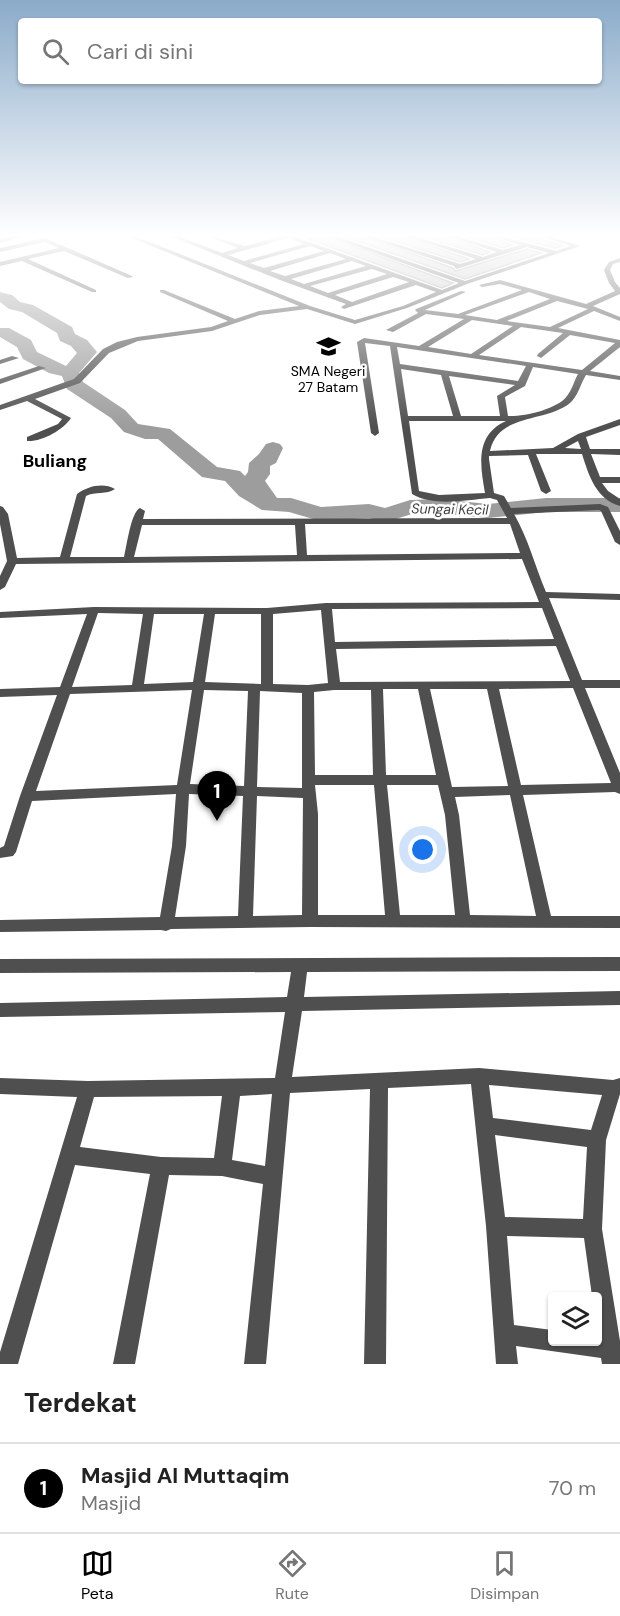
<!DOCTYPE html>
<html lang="id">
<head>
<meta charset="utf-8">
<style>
	:root { --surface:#fff; --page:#f2f2f2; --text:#222; --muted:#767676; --line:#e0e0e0; --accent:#000 }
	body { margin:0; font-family:"DM Sans",sans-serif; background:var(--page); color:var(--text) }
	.controls { position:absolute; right:18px; bottom:18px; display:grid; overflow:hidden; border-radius:6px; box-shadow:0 2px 4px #0004 }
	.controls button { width:54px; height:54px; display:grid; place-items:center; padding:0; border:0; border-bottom:2px solid var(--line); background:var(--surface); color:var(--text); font:30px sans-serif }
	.you { position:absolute; left:423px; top:850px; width:21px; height:21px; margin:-15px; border:4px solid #fff; border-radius:50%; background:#1a73e8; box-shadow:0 0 0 9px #1a73e833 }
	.badge { display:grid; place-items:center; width:39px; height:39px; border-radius:50%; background:var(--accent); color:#fff; font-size:20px; font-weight:700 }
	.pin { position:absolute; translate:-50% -50px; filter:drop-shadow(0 2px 3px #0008) }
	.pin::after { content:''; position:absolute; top:32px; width:21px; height:18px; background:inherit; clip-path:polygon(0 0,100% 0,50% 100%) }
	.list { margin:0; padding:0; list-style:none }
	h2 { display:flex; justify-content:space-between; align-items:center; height:78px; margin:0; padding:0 24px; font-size:26px }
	h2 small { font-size:20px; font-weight:400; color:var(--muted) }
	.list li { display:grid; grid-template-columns:39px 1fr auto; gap:18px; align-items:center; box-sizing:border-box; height:90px; padding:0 24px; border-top:2px solid var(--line) }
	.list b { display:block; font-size:22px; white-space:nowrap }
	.list p { margin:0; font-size:20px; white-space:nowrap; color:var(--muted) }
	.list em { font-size:20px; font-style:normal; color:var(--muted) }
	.icon { flex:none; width:33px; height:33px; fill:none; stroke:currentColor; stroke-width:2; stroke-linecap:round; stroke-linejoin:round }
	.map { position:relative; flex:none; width:620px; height:1364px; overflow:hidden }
	.search { position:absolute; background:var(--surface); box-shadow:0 2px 4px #0004; left:18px; right:18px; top:18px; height:66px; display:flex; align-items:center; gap:15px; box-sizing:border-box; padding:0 21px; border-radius:6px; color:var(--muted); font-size:22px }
	.sheet { height:168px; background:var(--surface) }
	nav { display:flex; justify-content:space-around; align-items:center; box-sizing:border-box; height:84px; border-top:2px solid var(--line); background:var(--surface); font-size:16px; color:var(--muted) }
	nav a { display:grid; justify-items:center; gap:3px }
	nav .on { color:var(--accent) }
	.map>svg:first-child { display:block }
</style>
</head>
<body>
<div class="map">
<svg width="620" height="1364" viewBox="0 0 620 1364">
	<rect width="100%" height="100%" fill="#fff"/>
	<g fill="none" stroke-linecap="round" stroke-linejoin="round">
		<path fill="#9d9d9d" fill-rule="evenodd" d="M0,292L12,295L20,302L33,305L72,327L75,334L87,340L97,352L79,373L83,382L125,410L138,424L170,429L217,467L240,471L245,476L248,472L249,463L259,454L266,444L273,442L280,444L283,448L276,463L270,466V474L265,481L277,498H291L321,507L369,504L385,508L410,500L439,499L488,504L546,498H620V512H546L488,518L439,513L412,514L386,522L369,518L320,521L289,512L262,510L239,496L225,481L202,477L158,439H145L124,432L111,418L67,389L62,376L49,373L23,359L17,347L0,337V328H9L31,340L37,352L66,366L77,353L71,346L60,341L57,333L22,312L9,309L0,302Z"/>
	</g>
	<g fill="#bfbfbf" stroke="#939393" stroke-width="1.5">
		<path d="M306,236H325L453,283L442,288L306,238Z"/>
		<path d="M343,236H361L453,268L455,271L527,249L541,253L465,279Z"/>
		<path d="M379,236H403L469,259L460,262Z"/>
		<path d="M422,236H445L490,252L483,255Z"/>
		<path d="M464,236H490L512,245L503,248Z"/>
		<path d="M509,236H533L563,246L555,248Z"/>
	</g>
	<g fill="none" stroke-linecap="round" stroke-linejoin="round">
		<g fill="#4f4f4f" fill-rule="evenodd">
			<path d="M14,236H24L0,243V239Z"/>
			<path d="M127,236H135L310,306L355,320L403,306L436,292L416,285L344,309L341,307L346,304L280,280L170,236H178L222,253L238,248L212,238V236L245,246L282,236H293L442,290L459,283L327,236H336L465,281L549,253L527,247L456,269L454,266L363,236H372L460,264L476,259L405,236H414L483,257L497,252L447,236H456L503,250L520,245L492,236H501L556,251L571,246L541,236H550L580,246L467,284L407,308L355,324L307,309L260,315L212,331L138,341L109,353L80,383L35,399L71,418C63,430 42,442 27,441V437L58,424L62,419L27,401L0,410V405L74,379L103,349L117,342L137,337L211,327L228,321L160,292V290H164L235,319L259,311L299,306ZM288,238L304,244L244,261L228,255ZM310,246L324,251L264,268L250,263ZM330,253L346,259L285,276L270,271ZM352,261L366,266L304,284L291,279ZM372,269L387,274L328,293L310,286ZM393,277L409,282L352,302L335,295Z"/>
			<path d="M45,238L132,276L133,277L128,278L64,251L28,259L96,290V292H92L22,261L0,266V262L59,248L44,242L0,252V248Z"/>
			<path d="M620,258V262L613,264L610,270L615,282L620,288V294L593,306L620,317V321L594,311L558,328L620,340V347L590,371L620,376V380L586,375C580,385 578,396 570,403C545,423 498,413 490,451L553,448L578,434L620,419V425L586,437L590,449H620V455L591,454L600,477H620V483H602L608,491L620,499V506C596,499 589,476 582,454H536L551,491L546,494L541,491L528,455L489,456V459L494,493L504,496L511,508L600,504L608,507L620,531V545L615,542L601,511L599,510L514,514C528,538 535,566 546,592L620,594V600L549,598L582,680H620V688H585L620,773V794L615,792L523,795L551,916H620V928L310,927L171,929L166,931L161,930L0,932V920L160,917L172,846L176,794L32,801L16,852L13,856L0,858V848L4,846L20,796L57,695L0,697V689L60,687L87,614L0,618V612L94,607L267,608L326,603L539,602L522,559L16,564L5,587L0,590V576L7,561L0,524V506L3,507L8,514L17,558L60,557L77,494C87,486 104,482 115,489C107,495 95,491 86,496L70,557H124C127,545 131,512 140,508L145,511L143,519L507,518L497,500L490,498C465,500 434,507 412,494L390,346L365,343L379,433L375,436L371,433L357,342L364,338L419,346L464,319L426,314L393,332L386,330L418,313L415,310L416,309L461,291L466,292L425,310L458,314L522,290L500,284L482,287L479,285L500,280L586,304L615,291L609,283L604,270L609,262ZM529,292L550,299L497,320L465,315ZM557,301L588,309L550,327L507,321ZM472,320L513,326L471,354L428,347ZM521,327L563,333L538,354L537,356L541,358L570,335L615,343L582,370L479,355ZM397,347L526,366L518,381L400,364ZM533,367L578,374C574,381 572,390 567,396C558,409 523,417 508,416L505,397L525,386ZM401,369L441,375L453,416H408ZM449,376L515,385L497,396L500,416H461ZM409,421H506C475,435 480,465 485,493L439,495L419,491ZM578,441L581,449L565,448ZM305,524H510L520,553L307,555ZM142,525H295L297,555L134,557ZM542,608L554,639L335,642L332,609ZM321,610L328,683L308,685L273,684V614ZM98,613L143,614L132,685L72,687ZM154,614H204L193,682L144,684ZM215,614H261V684L205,682ZM556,646L570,681L340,682L336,649ZM573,688L611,783L521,785L499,689ZM383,689H418L436,775H386ZM430,689H487L508,786L452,787ZM192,690L177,785L36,791L70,694ZM204,690L248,691L244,786L190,784ZM334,690H371L373,775H315L314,692ZM260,691L302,693V788L257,787ZM315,785H374L385,915H318V814ZM387,785H438L445,815L455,915H400ZM189,794L243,796L238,916L175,917L186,846ZM510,795L536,916L470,915L459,815L455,797ZM257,796L303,798L302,915L253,916Z"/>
			<path d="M12,356L19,358L0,364V360Z"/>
			<path d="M39,366L46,368L0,384V379Z"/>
			<path d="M620,957V971L307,972L304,997L620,991V1005L302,1011L292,1077L479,1068L613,1080L620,1078V1094L606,1140L602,1229L620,1341V1364H602L601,1358L516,1346L518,1364H496L486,1226L471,1084L388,1088L386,1364H364L370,1089L290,1093L266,1364H244L263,1184L222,1176L169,1175L135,1364H113L150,1174L75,1165L18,1364H0V1352L77,1097L0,1094V1078L88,1081L275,1078L285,1012L0,1017V1003L287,997L291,972L0,973V959ZM489,1085L602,1095L591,1130L493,1118ZM272,1094L265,1166L232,1160L240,1096ZM222,1096L214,1158L161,1157L80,1147L94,1097ZM495,1135L587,1147L583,1219L505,1217ZM507,1236L584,1238L592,1296H598V1342H552V1330L514,1325Z"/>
		</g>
	</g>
	<linearGradient id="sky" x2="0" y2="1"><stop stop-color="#8aabca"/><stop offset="0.55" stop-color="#fff"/><stop offset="1" stop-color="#fff" stop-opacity="0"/></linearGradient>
	<rect width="620" height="427" fill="url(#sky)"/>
	<defs>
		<symbol id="school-bare" viewBox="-9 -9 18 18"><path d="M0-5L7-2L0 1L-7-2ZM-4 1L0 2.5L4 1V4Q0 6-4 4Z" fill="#000" stroke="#fff" stroke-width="2.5" paint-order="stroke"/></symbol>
	</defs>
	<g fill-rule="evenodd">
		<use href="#school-bare" x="312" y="330" width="33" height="33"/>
	</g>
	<g text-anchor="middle" stroke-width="5" stroke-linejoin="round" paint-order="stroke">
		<g font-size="14" fill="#000" stroke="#fff">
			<text x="328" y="376">SMA Negeri<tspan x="328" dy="16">27 Batam</tspan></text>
		</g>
		<g font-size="14" font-style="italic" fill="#3e3e3e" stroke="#fff">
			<text transform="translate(450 509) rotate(1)" y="5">Sungai Kecil</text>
		</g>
		<g font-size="18" font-weight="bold" fill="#000" stroke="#fff">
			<text x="55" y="467">Buliang</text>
		</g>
	</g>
</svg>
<div class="controls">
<button><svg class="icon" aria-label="layers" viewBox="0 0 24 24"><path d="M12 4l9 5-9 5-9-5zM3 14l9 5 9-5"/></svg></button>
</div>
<div class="you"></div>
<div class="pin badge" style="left:217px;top:821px">1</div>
<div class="search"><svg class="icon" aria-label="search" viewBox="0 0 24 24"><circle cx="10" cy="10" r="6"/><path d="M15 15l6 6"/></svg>Cari di sini</div>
</div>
<section class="sheet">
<h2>Terdekat<small></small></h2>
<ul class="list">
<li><span class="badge">1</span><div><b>Masjid Al Muttaqim</b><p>Masjid</p></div><em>70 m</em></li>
</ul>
</section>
<nav>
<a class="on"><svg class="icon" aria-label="map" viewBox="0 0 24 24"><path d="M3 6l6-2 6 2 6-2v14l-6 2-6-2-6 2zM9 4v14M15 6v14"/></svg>Peta</a>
<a><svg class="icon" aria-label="directions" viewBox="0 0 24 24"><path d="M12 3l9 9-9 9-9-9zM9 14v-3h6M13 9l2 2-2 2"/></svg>Rute</a>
<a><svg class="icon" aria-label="saved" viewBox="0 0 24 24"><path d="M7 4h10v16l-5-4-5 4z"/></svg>Disimpan</a>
</nav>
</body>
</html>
